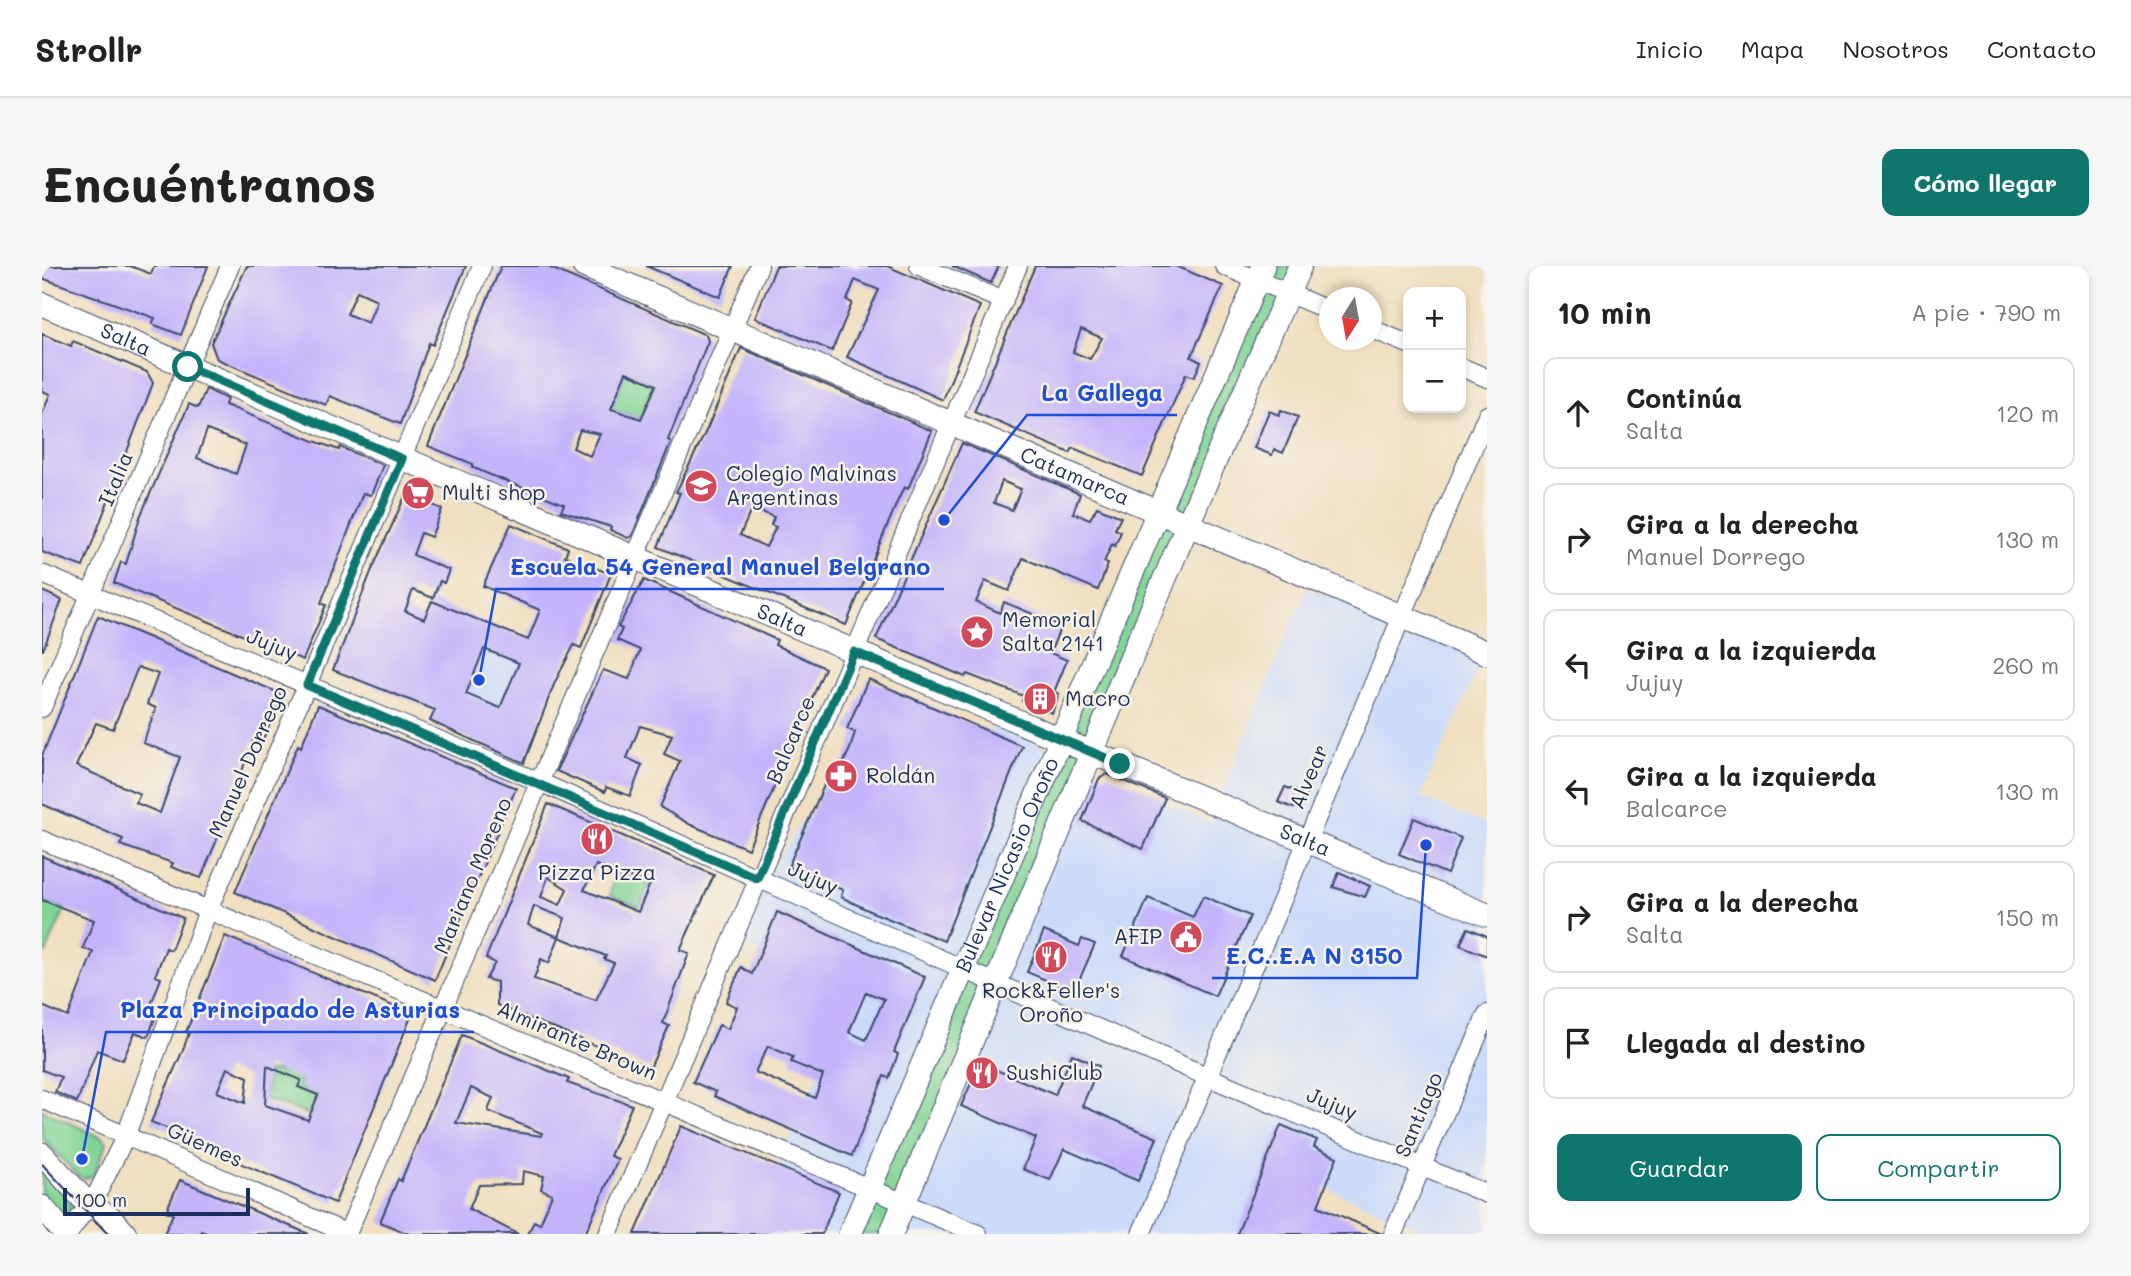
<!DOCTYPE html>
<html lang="es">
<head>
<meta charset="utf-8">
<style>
	:root { --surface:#fff; --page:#f6f6f6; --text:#222; --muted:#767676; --line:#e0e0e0; --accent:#0f766e }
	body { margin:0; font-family:Mali,sans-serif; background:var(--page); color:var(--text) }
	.controls { position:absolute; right:21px; top:21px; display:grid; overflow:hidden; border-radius:14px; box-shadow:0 4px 10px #0003 }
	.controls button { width:63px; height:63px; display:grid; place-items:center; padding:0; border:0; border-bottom:2px solid var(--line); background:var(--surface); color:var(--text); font:35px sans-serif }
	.compass { position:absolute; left:1277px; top:21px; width:63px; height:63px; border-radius:50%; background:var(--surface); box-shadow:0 4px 10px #0003; rotate:191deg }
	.scale { position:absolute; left:21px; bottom:18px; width:187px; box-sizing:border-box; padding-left:7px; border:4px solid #1b2f5e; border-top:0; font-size:19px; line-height:24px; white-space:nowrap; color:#1b2f5e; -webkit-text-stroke:5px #f7f3e8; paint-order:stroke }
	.stop { position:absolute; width:21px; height:21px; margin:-16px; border:5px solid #0f766e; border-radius:50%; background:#fff }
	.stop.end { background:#0f766e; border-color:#fff; box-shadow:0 2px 7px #0008 }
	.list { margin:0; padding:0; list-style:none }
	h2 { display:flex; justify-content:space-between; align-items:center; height:91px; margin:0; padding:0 28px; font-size:30px }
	h2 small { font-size:23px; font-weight:400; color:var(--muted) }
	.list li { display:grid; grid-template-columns:46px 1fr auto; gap:21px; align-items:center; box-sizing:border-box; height:112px; margin:0 14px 14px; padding:0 14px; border:2px solid var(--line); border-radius:14px }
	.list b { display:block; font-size:26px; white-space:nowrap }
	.list p { margin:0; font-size:23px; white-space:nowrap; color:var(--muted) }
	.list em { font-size:23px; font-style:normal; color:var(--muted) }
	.actions { display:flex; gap:14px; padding:21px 28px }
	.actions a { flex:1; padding:16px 0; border:2px solid var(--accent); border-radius:14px; text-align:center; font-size:24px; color:var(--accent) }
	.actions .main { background:var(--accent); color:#fff }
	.icon { flex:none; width:38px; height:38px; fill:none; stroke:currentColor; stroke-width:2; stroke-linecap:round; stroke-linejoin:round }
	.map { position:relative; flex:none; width:1445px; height:968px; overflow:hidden; border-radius:14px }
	header { display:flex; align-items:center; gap:42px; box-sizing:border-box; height:98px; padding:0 35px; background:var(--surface); border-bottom:2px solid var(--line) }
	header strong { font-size:33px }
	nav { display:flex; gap:38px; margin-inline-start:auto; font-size:24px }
	.intro { display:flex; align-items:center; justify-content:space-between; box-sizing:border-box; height:168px; padding:0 42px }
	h1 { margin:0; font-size:49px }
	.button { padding:18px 32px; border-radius:14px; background:var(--accent); color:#fff; font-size:24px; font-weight:700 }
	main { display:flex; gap:42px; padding:0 42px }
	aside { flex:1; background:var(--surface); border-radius:14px; box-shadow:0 4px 10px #0003 }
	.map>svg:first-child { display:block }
</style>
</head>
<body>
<header>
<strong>Strollr</strong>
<nav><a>Inicio</a><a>Mapa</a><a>Nosotros</a><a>Contacto</a></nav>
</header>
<div class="intro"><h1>Encuéntranos</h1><a class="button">Cómo llegar</a></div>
<main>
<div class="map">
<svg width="1445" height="968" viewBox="0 0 1445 968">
	<rect width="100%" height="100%" fill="#f7f3e8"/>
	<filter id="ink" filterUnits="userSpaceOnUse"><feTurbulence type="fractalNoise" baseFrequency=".0143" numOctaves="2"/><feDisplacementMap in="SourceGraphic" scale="14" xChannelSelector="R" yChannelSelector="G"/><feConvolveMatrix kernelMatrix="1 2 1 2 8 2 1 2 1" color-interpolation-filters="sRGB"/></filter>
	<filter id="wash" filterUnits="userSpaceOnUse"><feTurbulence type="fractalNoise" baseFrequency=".00686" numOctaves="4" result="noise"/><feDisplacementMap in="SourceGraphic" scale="28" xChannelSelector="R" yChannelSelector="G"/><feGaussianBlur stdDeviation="1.57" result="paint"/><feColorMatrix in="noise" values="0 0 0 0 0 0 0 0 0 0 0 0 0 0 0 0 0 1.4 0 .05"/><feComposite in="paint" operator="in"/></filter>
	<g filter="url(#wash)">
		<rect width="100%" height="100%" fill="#f0dfc0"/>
		<g fill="#ccdbf9">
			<path d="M1264,322L1444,386L1378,531L1445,559V960L1442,968H1390L1283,921L1196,968H747L736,900L812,729L689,674L764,548L894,601L952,458L1168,557Z"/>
			<path d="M431,351L486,374L444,478L388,455Z"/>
		</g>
		<g fill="#82d496" stroke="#4e827a" stroke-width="2">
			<path d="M1221,0H1258L849,968H808Z"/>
			<path d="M584,106L614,119L599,153L569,143Z"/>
			<path d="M573,606L608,618L598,641L568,630Z"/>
			<path d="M0,634L23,643L4,687L0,685Z"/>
			<path d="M236,805L261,809L256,821L275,828L268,849L223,834L225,806Z"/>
			<path d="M0,844L63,873L65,877L51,910L41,913L35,909L0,871Z"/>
			<path d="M0,905L30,937L26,950L17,948L0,930Z"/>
		</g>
		<g id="blocks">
			<g fill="#c4b5fb" fill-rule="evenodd">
				<path d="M0,0H88L109,8L112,0H166L139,69L110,58L113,52L0,12Z"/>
				<path d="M205,0H424L391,79L387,77L358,158L288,130L284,139L175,93L169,77ZM315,25L335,34L326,57L305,48Z"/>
				<path d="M459,0H504L664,69L666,75L626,174L629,176L590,270L586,272L568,264L569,261L519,245L522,238L446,208L430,201L431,198L386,180ZM584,106L614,119L599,153L569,143ZM538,164L558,168L548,190L531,182Z"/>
				<path d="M604,0H691L678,31Z"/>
				<path d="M734,0H845L938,40L901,134L805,91L837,24L813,14L805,34L810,37L790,85L713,52Z"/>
				<path d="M910,0H957L949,17Z"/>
				<path d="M993,0H1134L1181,20L1149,91L1159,96L1152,111L1144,108L1100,210L1031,182L1028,187L932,146ZM1039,63L1060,72L1048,93L1031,86Z"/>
				<path d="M0,68L29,80L31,75L105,106L111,117L41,301L0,286V149L8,128L0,125Z"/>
				<path d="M699,82L890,165L866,223L862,221L856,234L804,359L616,281L638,227L634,226L665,163ZM710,242L732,251L729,259L734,261L724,281L698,269Z"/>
				<path d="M164,123L185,133L183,139L272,175L297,184L298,181L341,199L329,229L321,227L279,337L284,339L261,394L72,317L79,296L84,298L98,251L147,138L156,142ZM165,164L204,179L194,208L155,192Z"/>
				<path d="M1239,144L1256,151L1241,187L1232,183L1230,189L1212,182L1227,145L1237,149Z"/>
				<path d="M920,177L1038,228L1031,247L1048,253L1055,241L1079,251L1073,263L1079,266L1073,280L1070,278L1062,296L1066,298L1056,324L981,292L967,325L943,315L934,336L958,347L962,336L1019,360L1008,387L1025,394L1012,426L1017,428L1010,447L980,435L982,430L925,408L923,411L834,373ZM960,215L979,223L970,244L952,237Z"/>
				<path d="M364,228L400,243L389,271L379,267L371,289L407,304L402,317L398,315L391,332L371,324L363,345L382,353L390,335L486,374L498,344L441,320L469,258L526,282L523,290L569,308L539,382L532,379L513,416L482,497L388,455L393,444L291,404L329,306ZM442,383L477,397L458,442L424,428Z"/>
				<path d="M602,314L735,374L733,379L783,402L706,583L649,559L618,541L638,495L622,488L630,469L598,460L585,492L600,499L588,530L564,521L563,526L514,505L561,404L587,413L598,384L575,374L580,363L576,361Z"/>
				<path d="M0,325L20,334L1,384H0Z"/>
				<path d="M56,350L237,427L240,433L220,475L212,472L196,516H199L159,612L129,601L131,597L78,579L81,573L0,538V490ZM96,401L116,408L105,438L114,442L101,477L138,491L118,547L94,537L98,528L34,500L54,457L71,463Z"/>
				<path d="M826,413L980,480L902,675L830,646L799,631L801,624L746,601L784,515L788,517L795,501L799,502L808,483L813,466L805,463Z"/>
				<path d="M276,439L474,522L393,714L193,626L256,479L259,481Z"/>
				<path d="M1065,508L1123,532L1101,583L1040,555L1057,513Z"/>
				<path d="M1243,521L1264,528L1259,541L1251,542L1236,536Z"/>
				<path d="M506,538L672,609L638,684L647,687L621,757L627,760L608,802L455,739V716L444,713L453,697L444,692ZM554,599L608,618L596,646L542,624ZM506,611L525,623L518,639L499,631ZM492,640L523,652L517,671L486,659ZM517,671L564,690L562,693L572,697L554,734L492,713L499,693L507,697Z"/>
				<path d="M1372,552L1419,572L1405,608L1357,588Z"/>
				<path d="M0,590L141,652L129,684L124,682L113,710L119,712L105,749L113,752L106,771L93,766L81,794L55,784L35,836L13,826L19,811L0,804V740L26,751L51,686L41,682L52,654L0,634Z"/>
				<path d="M1297,606L1328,620L1323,631L1291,621Z"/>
				<path d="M1161,630L1208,650L1173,730L1081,690L1106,632L1151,651Z"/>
				<path d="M735,646L883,711L852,786L856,788L847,812L842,810L810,890L672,830L674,826L651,816L677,759L686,763L695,741L684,736L699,701L710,708ZM824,726L842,733L824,774L807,766ZM726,780L751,791L749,796L781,809L773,832L713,806Z"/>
				<path d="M1426,662L1445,670V690L1418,679Z"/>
				<path d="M1002,665L1037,680L1040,673L1053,678L1032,726L985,706Z"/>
				<path d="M183,670L370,748L293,937L126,867L127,863L109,856L141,784L147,767L144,766ZM225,800L259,814L256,821L276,829L266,854L223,839ZM185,802L206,811L203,837L175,826Z"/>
				<path d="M420,769L527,813L525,817L590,839L568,890L576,893L543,968H486L492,955L498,958L510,928L499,923L502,910L481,905L480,918L437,919L427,943L476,968H367L338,956L356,913L359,915ZM429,822L451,832L446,845L500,867L499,870L414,857Z"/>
				<path d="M1030,788L1057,800L1040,840L1115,872L1096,915L1022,883L1008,914L981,903L994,872L919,840L938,797L1013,829Z"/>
				<path d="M1239,859L1275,874L1272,881L1295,891L1276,940L1340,968H1195Z"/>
				<path d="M639,860L797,926L780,968H593Z"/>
				<path d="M138,914L219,948L267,968H166L159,965L158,968H122L131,948L124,945Z"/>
			</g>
		</g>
	</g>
	<g filter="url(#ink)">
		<use href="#blocks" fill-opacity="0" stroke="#3b496d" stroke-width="2"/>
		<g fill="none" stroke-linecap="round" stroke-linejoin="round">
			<defs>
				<g id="minor">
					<path d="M877,0L962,35"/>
					<path d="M1182,0L1288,45"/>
					<path d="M1330,63L1366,78"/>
					<path d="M1419,101L1445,112"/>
					<path d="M0,308L495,515L1164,810L1445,928"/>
					<path d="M0,442L188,0"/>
					<path d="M0,574L936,968"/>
					<path d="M0,833L306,968"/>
					<path d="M26,968L56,926L84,869L166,644L265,419L440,0"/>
					<path d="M305,968L717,0"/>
					<path d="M566,968L976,0"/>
					<path d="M1099,968L1445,149"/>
					<path d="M1351,968L1445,748"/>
				</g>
				<g id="major">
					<path id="s1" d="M542,0L1445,387"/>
					<path id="s2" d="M0,38L1036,481L1445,649"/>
					<path d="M0,888L47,939L68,951L83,968"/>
					<path d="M0,941L23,968"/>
					<path id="s3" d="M808,968L1221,0"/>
					<path d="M849,968C985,645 1116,320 1258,0"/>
				</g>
			</defs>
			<use href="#minor" stroke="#3b496d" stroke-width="20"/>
			<use href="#major" stroke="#3b496d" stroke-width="25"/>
			<use href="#minor" stroke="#fff" stroke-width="18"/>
			<use href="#major" stroke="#fff" stroke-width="23"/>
			<path stroke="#1b2f5e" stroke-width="2" d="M0,898L66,968"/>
		</g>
	</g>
	<g fill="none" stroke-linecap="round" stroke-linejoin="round" filter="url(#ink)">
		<path stroke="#0f766e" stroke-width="9" d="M146,101L360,193L265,419L715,612L812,386L1078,498"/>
	</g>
	<defs>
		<symbol id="school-disc" viewBox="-11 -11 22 22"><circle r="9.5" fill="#d1495b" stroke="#f7f3e8"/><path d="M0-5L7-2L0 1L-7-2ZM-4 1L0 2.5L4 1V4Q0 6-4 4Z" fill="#fff"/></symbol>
		<symbol id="supermarket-disc" viewBox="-11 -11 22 22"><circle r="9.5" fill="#d1495b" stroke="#f7f3e8"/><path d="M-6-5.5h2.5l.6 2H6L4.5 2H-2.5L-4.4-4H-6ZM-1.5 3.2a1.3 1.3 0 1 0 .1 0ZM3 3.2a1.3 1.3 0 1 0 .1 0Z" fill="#fff"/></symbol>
		<symbol id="sight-disc" viewBox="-11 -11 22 22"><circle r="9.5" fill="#d1495b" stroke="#f7f3e8"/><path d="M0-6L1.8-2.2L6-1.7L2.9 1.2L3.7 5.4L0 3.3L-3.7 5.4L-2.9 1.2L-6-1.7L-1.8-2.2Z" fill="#fff"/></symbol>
		<symbol id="building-disc" viewBox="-11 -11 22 22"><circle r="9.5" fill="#d1495b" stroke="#f7f3e8"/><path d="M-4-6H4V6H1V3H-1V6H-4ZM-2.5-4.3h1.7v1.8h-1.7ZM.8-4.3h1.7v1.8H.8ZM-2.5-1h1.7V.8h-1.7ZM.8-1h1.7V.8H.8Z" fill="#fff"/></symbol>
		<symbol id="pharmacy-disc" viewBox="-11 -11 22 22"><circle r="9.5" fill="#d1495b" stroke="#f7f3e8"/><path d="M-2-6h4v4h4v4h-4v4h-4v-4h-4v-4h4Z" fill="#fff"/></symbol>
		<symbol id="restaurant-disc" viewBox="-11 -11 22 22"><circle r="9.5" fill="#d1495b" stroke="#f7f3e8"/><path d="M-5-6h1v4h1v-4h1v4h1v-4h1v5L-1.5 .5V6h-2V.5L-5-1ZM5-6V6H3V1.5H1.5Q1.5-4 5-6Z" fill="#fff"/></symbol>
		<symbol id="civic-disc" viewBox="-11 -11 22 22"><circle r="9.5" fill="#d1495b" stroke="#f7f3e8"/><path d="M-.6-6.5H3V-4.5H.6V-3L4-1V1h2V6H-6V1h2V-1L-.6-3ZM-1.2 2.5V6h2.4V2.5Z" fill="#fff"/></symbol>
	</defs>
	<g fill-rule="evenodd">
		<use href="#school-disc" x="640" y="201" width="38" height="38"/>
		<use href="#supermarket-disc" x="357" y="208" width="38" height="38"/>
		<use href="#sight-disc" x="916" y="347" width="38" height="38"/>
		<use href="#building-disc" x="979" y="414" width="38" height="38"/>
		<use href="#pharmacy-disc" x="780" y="491" width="38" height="38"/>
		<use href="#restaurant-disc" x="536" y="554" width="38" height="38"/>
		<use href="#civic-disc" x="1125" y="652" width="38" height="38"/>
		<use href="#restaurant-disc" x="990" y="672" width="38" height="38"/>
		<use href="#restaurant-disc" x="921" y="788" width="38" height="38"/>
	</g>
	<g text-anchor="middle" stroke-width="5" stroke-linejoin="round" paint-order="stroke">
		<g font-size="21" fill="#1b2f5e" stroke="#f7f3e8">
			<text dy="7" stroke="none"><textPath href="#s2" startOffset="91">Salta</textPath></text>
			<text dy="7" stroke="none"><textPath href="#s1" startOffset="534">Catamarca</textPath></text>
			<text transform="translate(74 213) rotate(-67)" y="7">Italia</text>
			<text dy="7" stroke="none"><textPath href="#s2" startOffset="805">Salta</textPath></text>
			<text transform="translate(230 379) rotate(23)" y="7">Jujuy</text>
			<text transform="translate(749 474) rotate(-67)" y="7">Balcarce</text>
			<text transform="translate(206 496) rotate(-66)" y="7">Manuel Dorrego</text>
			<text transform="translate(1267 511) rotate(-67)" y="7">Alvear</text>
			<text dy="7" stroke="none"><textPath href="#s2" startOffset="1372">Salta</textPath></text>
			<text dy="7" stroke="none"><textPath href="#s3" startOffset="401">Bulevar Nicasio Oroño</textPath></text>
			<text transform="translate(431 610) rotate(-67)" y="7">Mariano Moreno</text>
			<text transform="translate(771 612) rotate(24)" y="7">Jujuy</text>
			<text transform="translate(535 775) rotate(23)" y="7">Almirante Brown</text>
			<text transform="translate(1290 838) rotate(23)" y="7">Jujuy</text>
			<text transform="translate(1377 849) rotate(-67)" y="7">Santiago</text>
			<text transform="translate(163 879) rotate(24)" y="7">Güemes</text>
		</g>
		<g font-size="21" fill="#1b2f5e" stroke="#f7f3e8" text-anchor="start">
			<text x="684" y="215">Colegio Malvinas<tspan x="684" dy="24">Argentinas</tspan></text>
			<text x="400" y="234">Multi shop</text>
			<text x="960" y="361">Memorial<tspan x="960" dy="24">Salta 2141</tspan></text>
			<text x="1023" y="440">Macro</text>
			<text x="824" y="517">Roldán</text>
			<text x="555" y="614" text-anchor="middle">Pizza Pizza</text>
			<text x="1120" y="678" text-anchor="end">AFIP</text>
			<text x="1009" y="732" text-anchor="middle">Rock&amp;Feller's<tspan x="1009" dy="24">Oroño</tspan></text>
			<text x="964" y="814">SushiClub</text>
		</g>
	</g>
	<path fill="none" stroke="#1d4ed8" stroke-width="2.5" d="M902 254L985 149H1135M437 414L454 323H902M1384 579L1375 712H1170M40 893L64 766H432"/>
	<g fill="#1d4ed8" stroke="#f7f3e8" stroke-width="2.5">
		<circle cx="902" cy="254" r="7"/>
		<circle cx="437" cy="414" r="7"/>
		<circle cx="1384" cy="579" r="7"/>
		<circle cx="40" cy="893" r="7"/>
	</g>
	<g font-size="23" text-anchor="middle" font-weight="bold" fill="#1d4ed8" stroke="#f7f3e8" stroke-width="5" stroke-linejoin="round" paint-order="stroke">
		<text x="1060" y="135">La Gallega</text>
		<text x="678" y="309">Escuela 54 General Manuel Belgrano</text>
		<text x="1272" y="698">E.C..E.A N 3150</text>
		<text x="248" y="752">Plaza Principado de Asturias</text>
	</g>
</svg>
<div class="controls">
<button>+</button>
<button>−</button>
</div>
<svg class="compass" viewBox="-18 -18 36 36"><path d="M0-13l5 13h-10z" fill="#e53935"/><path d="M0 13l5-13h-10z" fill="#767676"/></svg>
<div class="scale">100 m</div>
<div class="stop" style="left:146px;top:101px"></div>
<div class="stop end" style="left:1078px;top:498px"></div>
</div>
<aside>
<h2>10 min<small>A pie · 790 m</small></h2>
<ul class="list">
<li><svg class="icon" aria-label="ahead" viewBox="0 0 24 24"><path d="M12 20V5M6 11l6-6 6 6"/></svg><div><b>Continúa</b><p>Salta</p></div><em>120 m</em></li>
<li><svg class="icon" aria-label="right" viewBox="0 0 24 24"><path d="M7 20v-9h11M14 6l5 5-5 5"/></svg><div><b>Gira a la derecha</b><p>Manuel Dorrego</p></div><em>130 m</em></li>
<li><svg class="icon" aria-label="left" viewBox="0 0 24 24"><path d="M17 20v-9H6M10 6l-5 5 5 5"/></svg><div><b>Gira a la izquierda</b><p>Jujuy</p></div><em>260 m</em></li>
<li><svg class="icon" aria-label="left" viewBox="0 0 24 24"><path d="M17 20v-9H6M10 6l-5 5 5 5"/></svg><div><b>Gira a la izquierda</b><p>Balcarce</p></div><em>130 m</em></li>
<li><svg class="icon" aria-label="right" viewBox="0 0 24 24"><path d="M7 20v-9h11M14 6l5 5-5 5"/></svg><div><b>Gira a la derecha</b><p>Salta</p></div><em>150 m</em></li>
<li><svg class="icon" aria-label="arrive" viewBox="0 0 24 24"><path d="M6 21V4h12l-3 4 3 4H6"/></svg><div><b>Llegada al destino</b></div></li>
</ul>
<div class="actions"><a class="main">Guardar</a><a>Compartir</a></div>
</aside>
</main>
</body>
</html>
